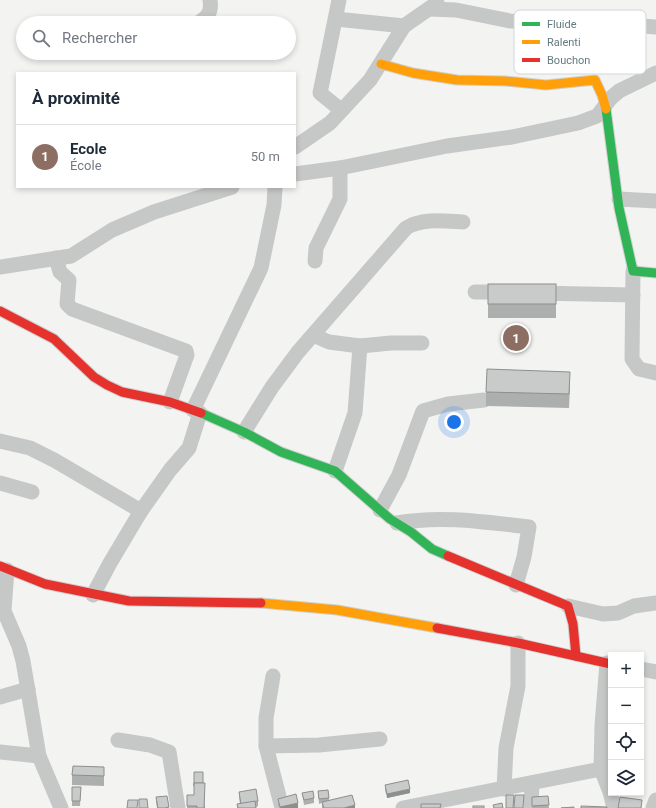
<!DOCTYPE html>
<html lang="fr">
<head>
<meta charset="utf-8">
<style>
	:root { --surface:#fff; --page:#f2f2f3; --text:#1f2937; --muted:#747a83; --line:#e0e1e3; --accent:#55606a }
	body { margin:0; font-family:Roboto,sans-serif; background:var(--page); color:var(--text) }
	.controls { position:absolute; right:12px; bottom:12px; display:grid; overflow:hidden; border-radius:0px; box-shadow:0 2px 6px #0003 }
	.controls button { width:36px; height:36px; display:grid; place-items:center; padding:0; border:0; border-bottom:1px solid var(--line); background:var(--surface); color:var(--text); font:20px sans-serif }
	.you { position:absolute; left:454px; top:422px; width:14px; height:14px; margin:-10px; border:3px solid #fff; border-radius:50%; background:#1a73e8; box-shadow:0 0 0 6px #1a73e833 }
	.badge { display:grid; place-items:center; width:26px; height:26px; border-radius:50%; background:var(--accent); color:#fff; font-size:13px; font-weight:700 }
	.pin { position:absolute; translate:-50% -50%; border:2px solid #fff; box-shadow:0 1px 4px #0006 }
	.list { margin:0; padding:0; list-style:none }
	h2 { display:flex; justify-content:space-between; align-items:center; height:52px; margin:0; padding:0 16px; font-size:17px }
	h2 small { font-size:13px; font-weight:400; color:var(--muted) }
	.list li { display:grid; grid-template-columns:26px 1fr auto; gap:12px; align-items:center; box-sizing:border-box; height:64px; padding:0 16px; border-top:1px solid var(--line) }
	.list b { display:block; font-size:15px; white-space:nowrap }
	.list p { margin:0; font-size:13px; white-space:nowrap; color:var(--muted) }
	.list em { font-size:13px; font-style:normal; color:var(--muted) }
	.icon { flex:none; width:22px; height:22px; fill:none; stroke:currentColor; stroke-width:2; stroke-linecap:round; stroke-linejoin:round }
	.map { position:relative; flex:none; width:656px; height:808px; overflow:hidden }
	.search { position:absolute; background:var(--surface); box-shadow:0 2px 6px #0003; left:16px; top:16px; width:280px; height:44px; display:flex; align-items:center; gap:10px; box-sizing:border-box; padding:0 14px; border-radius:22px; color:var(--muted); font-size:15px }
	.panel { position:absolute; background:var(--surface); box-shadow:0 2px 6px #0003; left:16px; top:72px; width:280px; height:116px; border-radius:0px }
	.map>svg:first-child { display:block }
</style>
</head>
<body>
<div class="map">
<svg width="656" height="808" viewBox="0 0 656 808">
	<rect width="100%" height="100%" fill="#f3f3f2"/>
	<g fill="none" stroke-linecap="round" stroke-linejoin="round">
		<defs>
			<g id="fast">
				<path d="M606,109L619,208L633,271L656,273"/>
				<path d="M201,413L244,432L281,452L335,471L390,519L411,532L432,549L448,556"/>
			</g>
			<g id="slow">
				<path d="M381,64L413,73L457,80L505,81L546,85L595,80L602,95L606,109"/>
				<path d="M261,603L337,610L437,628"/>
			</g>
			<g id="jam">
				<path d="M0,311L54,339L94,377L107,385L122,392L170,402L201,413"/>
				<path d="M448,556L568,606L573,624L576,656"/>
				<path d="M0,566L45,584L129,601L261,603"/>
				<path d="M437,628L518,643L611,664"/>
			</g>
		</defs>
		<use href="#fast" stroke="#cfd0d0" stroke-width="11"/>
		<use href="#slow" stroke="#cfd0d0" stroke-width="11"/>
		<use href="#jam" stroke="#cfd0d0" stroke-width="11"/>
		<g stroke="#c6c8c8" stroke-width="15">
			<path d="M339,0L320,93L341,110"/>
			<path d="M429,9L456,10L510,21L587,22L656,27"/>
			<path d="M336,19L404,26"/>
			<path d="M198,23C208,17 212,12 210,0"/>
			<path d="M295,147L330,123L370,80L404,26L437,3"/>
			<path d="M295,174L340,168L447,146L512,137L578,123L597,116L611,98L619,91L656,73"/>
			<path d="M619,199L656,201"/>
			<path d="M56,258L60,272L69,280L67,304L72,309L186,351L187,355L170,402"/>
			<path d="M315,261L316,248L340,199V168"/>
			<path d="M0,267L71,256L112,230L154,212L232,187"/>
			<path d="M633,271L632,359L639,369L656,373"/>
			<path d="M475,292H508"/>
			<path d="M536,293L633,295"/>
			<path d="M313,335L329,342L360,346L355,413L335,471"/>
			<path d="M360,346L391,343H422"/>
			<path d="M193,410L261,268L274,205L275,187"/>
			<path d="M244,432L272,387L298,352L406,228C422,218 444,221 463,222"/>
			<path d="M0,441L30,448L54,460L141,511"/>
			<path d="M0,483L32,492"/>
			<path d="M380,510L399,475L423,411L448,404L484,400"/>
			<path d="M397,523C441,515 485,522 529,527L524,557L516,585"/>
			<path d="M7,570L4,611L19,646L23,661L39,756L61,808"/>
			<path d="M93,595L110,563L141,511L170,470L189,448L200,413"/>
			<path d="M568,606L603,614L618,613L634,606L656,603"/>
			<path d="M641,669L656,672"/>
			<path d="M273,676L266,718V746L282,808"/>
			<path d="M0,697L28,689"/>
			<path d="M118,740L150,745L169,752L178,808"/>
			<path d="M266,746L319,745L380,739"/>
			<path d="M0,752L39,756"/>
			<path d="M601,769L602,725L607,663"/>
			<path d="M504,789L506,748L518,686V643"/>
			<path d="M403,808L601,769L610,792L614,808"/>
			<path d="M531,808L532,783"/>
			<path d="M653,808L656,800"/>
		</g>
		<use href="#fast" stroke="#30b455" stroke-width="9"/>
		<use href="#slow" stroke="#ff9f0a" stroke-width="9"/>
		<use href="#jam" stroke="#e5322d" stroke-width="9"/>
	</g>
	<g fill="#adafaf">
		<rect x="488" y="284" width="68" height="34"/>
		<path d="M570,386L569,408L486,406V392Z"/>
		<path d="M104,767V786L72,785V775Z"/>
		<path d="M194,772L203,783L205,808H187V795H194Z"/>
		<path d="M385,785L410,793L387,798L385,790Z"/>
		<path d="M72,787H81L80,806H72Z"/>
		<path d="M328,790L329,800L355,808H322V803L319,804L318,791Z"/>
		<path d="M239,792L258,801V806L256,807V808H237V804H240L239,797Z"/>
		<path d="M302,793L314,798V803L304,805Z"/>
		<path d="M167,796L169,808H157L156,802V797Z"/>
		<path d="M548,796L549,808H532V797Z"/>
		<path d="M278,799L298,808H279L278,804Z"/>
	</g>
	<g fill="#8d8e8e">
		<path d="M410,789V793L387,798V794Z"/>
		<path d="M298,803V808H280V807Z"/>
		<path d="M355,805V808H344Z"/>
	</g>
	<g fill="#c9cbcb" stroke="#8d8e8e">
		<rect x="488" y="284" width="68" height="20"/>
		<path d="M487,369L570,372L569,394L486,392Z"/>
		<path d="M73,766L104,767V776L72,775Z"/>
		<path d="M194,772H203V783H194V786Z"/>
		<path d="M408,780L410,789L387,794L385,785Z"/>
		<path d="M194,783H205L204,808H197V806H187V795H194Z"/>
		<path d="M72,787H81L80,801H72Z"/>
		<path d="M256,789L258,801L241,804L239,792Z"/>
		<path d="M328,790L329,798L319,799L318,791Z"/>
		<path d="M313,791L314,798L304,800L302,793Z"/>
		<path d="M296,794L298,803L280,807L278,799Z"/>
		<path d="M352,795L355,805L344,808H324L322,802Z"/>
		<path d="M506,795H514L513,808H506Z"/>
		<path d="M515,795H524L523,808H514Z"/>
		<path d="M167,796L169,807L165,808H158L156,797Z"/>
		<path d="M548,796L549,805L532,806V797Z"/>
		<path d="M620,797L642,800L641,808H618Z"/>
		<path d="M139,799H147L148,808H139Z"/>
		<path d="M128,800H138L137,808H127Z"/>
		<path d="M255,801L256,808H238L237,804Z"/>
		<path d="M502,803L503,808H494L493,805Z"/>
		<path d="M421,804H441L440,808H421Z"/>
		<rect x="473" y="806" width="11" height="2"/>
		<path d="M581,806L607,807V808H581Z"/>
		<path d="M574,807V808H561Z"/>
	</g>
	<rect x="514" y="10" width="132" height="64" rx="6" fill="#fff" stroke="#d0d7d9" stroke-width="1"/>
	<rect x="522" y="22" width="18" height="4" fill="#30b455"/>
	<rect x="522" y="40" width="18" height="4" fill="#ff9f0a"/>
	<rect x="522" y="58" width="18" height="4" fill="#e5322d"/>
	<g font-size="11" fill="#647a81">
		<text x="547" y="28">Fluide</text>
		<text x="547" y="46">Ralenti</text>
		<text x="547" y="64">Bouchon</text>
	</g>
</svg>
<div class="controls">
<button>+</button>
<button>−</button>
<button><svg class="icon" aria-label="locate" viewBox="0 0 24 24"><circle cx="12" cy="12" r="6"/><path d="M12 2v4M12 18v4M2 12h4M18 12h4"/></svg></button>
<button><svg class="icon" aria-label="layers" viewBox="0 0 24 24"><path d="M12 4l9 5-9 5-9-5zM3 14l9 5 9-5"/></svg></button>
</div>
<div class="you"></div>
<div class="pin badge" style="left:516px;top:338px;background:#8d6e63">1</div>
<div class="search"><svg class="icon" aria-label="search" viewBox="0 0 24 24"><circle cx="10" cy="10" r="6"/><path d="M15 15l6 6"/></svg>Rechercher</div>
<section class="panel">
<h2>À proximité<small></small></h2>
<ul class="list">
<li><span class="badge" style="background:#8d6e63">1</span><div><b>Ecole</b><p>École</p></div><em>50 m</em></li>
</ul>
</section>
</div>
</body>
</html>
